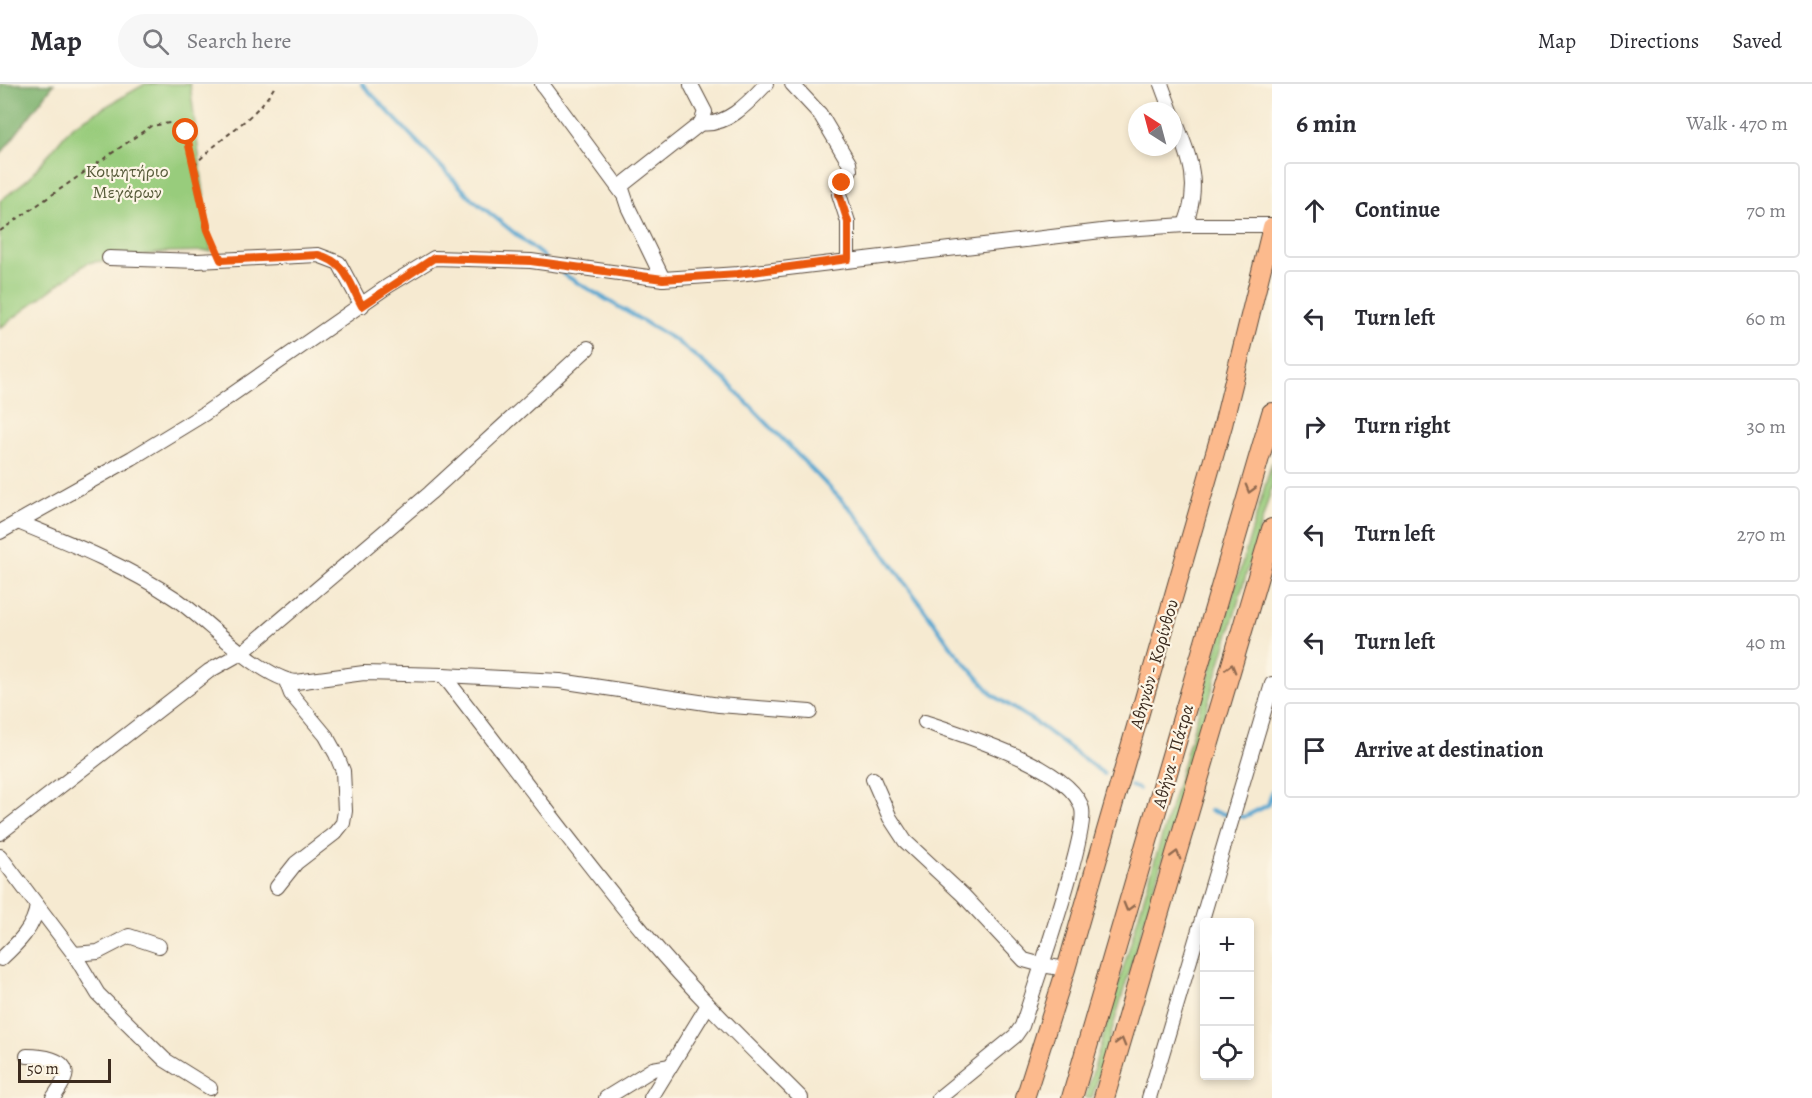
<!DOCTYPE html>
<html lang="en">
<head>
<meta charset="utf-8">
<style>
	:root { --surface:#fff; --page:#f7f7f7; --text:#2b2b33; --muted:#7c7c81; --line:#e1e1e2 }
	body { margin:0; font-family:Alegreya,serif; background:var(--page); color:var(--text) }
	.controls { position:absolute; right:18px; bottom:18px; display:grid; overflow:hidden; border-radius:6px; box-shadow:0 3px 9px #0003 }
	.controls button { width:54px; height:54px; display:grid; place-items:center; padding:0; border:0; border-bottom:2px solid var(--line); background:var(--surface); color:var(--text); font:30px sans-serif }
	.compass { position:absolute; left:1128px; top:18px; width:54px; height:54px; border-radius:50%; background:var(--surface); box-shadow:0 3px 9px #0003; rotate:324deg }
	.scale { position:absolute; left:18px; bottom:15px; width:93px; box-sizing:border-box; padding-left:6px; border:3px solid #3b2a1e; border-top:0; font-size:16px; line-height:21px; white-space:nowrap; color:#3b2a1e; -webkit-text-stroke:4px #fcf5e5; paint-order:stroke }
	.stop { position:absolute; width:18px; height:18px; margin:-14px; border:4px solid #ea580c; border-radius:50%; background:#fff }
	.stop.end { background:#ea580c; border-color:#fff; box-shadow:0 2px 6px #0008 }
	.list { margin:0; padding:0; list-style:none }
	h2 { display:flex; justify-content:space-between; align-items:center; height:78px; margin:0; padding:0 24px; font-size:26px }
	h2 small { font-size:20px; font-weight:400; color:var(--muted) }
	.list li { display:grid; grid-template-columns:39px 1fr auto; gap:18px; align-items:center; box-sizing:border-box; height:96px; margin:0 12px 12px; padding:0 12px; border:2px solid var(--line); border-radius:6px }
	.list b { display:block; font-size:22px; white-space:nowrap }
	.list em { font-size:20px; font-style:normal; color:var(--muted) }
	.icon { flex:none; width:33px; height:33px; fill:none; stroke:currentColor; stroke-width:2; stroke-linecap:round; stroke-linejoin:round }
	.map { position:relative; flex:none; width:1272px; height:1014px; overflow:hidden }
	header { display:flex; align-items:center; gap:36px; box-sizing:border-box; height:84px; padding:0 30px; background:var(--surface); border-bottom:2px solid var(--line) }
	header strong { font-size:28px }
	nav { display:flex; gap:33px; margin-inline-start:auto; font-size:21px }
	.search { width:420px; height:54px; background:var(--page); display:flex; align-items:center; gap:15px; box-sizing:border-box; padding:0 21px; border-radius:33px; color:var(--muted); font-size:22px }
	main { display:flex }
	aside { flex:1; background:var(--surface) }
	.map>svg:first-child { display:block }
</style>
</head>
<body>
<header>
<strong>Map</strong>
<div class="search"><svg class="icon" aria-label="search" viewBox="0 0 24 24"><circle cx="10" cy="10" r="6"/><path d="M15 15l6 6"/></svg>Search here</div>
<nav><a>Map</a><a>Directions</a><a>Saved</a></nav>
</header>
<main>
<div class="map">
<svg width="1272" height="1014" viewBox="0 0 1272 1014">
	<rect width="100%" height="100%" fill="#fcf5e5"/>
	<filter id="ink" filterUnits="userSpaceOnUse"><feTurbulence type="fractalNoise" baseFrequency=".0167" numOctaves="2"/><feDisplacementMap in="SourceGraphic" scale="12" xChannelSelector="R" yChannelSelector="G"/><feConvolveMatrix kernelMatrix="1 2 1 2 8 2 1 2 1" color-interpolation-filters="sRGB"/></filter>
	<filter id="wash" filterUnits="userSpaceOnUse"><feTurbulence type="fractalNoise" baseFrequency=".008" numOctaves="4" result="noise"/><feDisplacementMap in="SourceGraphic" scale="24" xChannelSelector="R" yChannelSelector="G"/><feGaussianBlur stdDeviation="1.35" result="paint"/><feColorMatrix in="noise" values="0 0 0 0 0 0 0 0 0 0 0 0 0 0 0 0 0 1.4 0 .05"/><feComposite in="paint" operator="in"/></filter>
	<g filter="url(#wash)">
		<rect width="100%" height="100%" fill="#f6ead1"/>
		<g fill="#98cc7c" stroke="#6a7b4d" stroke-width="1.5">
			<path d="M145,0H190L211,167L168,168L87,179L0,244V117L29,94L72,42Z"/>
			<path d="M1272,378V403L1092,1014H1085Z"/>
		</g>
		<path fill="#7ab06c" stroke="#5a6d45" stroke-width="1.5" d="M0,0H54L0,71Z"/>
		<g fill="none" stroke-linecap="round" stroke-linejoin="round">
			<g stroke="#56a6d0" stroke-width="4">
				<path d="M362,0L471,114L544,173"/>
				<path d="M563,190L675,256L725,296L857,432L953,565L993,611L1035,638L1104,690"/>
				<path d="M1131,702L1139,705"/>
				<path d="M1210,727L1229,731"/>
				<path d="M1237,732L1244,733L1268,721L1272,708"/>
			</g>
		</g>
	</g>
	<g filter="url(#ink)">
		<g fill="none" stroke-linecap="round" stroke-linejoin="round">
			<defs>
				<g id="minor">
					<path d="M542,0L623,110"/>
					<path d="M792,0L820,30L849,79L850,86L839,110L848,138V175"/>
					<path d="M1161,0L1171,27"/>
					<path d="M1173,31C1189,72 1202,98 1185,141"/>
					<path d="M701,39C727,43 749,18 766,0"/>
					<path d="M109,174L198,177L318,171L339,179L362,222"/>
					<path d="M663,195L628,123L621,102L701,39L705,28L691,1"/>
					<path d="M18,438C72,460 127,482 176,515C208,537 259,593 296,598L364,589L443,591C512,679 578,770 650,856C697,912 750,963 801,1014"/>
					<path d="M0,448L132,374L204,330L388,202L434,174L531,177L663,195L738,190L1110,146L1185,141H1272"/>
					<path d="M443,591L560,597L719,621L810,628"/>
					<path d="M873,695L890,734L905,757L963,811L1024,876L1042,881C1051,853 1087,746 1082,725C1073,684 963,651 925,638"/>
					<path d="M0,749L209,587L243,568L430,409L588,264"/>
					<path d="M0,772L74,870L98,910L165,976L210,1004"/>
					<path d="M277,803L296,779L335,749L343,739L345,727L343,687L336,670L326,652L291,610L286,597"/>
					<path d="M74,870L98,868L129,852L159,862"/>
					<path d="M1,875C17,860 35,843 37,821"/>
					<path d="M27,972C38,972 70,974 65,993C63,1000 57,1008 53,1014"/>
					<path d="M606,1014L653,985L670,982"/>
					<path d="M651,1014L708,921"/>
					<path d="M939,1014L1015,952L1022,942L1042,881L1066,885"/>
					<path d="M1149,1014L1272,600"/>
				</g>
				<path id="major" d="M1025,1014L1066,885L1223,341L1272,143"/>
				<g id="highway">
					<path d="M1072,1014L1272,329"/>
					<path d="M1104,1014L1272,445"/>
				</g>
			</defs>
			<use href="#minor" stroke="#574739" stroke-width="16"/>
			<use href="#major" stroke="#574739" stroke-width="20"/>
			<use href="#highway" stroke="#574739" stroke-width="22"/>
			<g stroke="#574739" stroke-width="2" stroke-dasharray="4.5 4.5" stroke-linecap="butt">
				<path d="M194,82C219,53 258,34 276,0"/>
				<path d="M0,147L151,42L170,39L187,48L208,146L216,163"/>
			</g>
			<use href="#minor" stroke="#fff" stroke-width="14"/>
			<use href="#major" stroke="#fcba8d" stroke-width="18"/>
			<use href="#highway" stroke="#fcba8d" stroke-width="20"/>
		</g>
		<defs><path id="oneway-chevron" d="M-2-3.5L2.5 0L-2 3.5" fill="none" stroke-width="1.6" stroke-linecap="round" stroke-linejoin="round" transform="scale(1.5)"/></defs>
		<g stroke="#926b50">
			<use href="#oneway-chevron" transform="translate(1250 405) rotate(106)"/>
			<use href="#oneway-chevron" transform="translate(1231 584) rotate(-74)"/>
			<use href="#oneway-chevron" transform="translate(1176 771) rotate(-74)"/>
			<use href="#oneway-chevron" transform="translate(1128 823) rotate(106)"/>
			<use href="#oneway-chevron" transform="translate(1121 958) rotate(-74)"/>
		</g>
	</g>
	<g fill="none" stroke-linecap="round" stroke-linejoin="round" filter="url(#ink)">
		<path stroke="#ea580c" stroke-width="8" d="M186,48L208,146L221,176L318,171C346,178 349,198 362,222L434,174L531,177L663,195L738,190L848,175V138L839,110L842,99"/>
	</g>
	<g text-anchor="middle" stroke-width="4.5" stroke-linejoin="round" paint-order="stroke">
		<g font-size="18" fill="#575b3a" stroke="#fcf5e5">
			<text x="127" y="93">Κοιμητήριο<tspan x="127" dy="21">Μεγάρων</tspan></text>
		</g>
		<g font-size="18" fill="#3b2a1e" stroke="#fcf5e5">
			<text transform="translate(1154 580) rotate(-74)" y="6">Αθηνών - Κορίνθου</text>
			<text transform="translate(1173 672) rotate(-74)" y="6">Αθήνα - Πάτρα</text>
		</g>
	</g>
</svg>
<div class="controls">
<button>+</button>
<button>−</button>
<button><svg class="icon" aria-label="locate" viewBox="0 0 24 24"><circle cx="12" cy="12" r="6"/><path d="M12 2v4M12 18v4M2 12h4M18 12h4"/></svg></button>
</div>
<svg class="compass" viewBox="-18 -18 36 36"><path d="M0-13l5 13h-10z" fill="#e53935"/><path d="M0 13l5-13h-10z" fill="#7c7c81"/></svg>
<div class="scale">50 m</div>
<div class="stop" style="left:186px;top:48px"></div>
<div class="stop end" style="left:842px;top:99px"></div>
</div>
<aside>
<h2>6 min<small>Walk · 470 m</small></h2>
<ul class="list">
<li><svg class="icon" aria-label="ahead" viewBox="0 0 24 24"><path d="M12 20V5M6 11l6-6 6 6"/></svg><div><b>Continue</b></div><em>70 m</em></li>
<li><svg class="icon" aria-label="left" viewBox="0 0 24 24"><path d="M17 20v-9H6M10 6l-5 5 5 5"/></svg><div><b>Turn left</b></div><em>60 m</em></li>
<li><svg class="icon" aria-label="right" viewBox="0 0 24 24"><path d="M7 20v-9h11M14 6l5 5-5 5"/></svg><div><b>Turn right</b></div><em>30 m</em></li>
<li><svg class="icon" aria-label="left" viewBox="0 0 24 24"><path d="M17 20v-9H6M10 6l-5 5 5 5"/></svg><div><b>Turn left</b></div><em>270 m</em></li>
<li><svg class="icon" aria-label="left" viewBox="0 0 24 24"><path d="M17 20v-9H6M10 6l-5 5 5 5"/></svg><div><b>Turn left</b></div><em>40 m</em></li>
<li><svg class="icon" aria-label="arrive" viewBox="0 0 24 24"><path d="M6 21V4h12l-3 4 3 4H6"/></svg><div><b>Arrive at destination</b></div></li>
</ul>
</aside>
</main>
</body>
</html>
